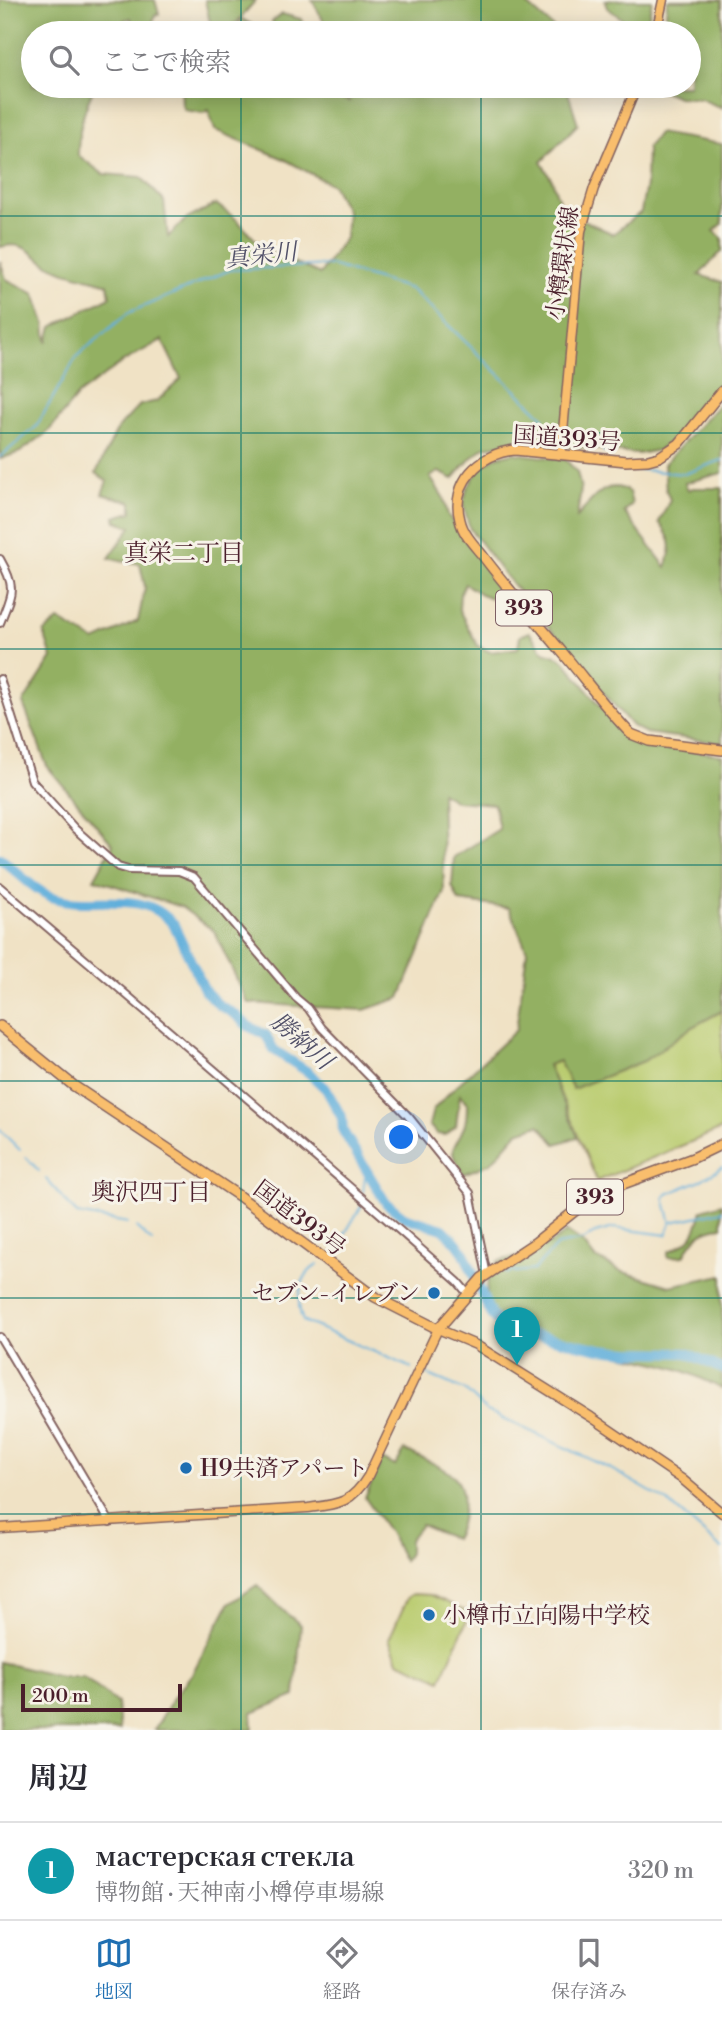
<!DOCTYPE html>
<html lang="ja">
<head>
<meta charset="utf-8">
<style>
	:root { --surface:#fff; --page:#f7f7f7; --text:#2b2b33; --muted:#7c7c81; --line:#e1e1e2; --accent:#1f6fb2 }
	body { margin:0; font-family:"Libre Bodoni","Noto Serif JP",serif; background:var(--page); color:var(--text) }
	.scale { position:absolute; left:21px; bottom:18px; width:161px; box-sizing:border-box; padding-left:7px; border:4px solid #4a1f2b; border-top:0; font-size:19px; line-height:24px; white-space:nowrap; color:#4a1f2b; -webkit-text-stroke:5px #f7f3e8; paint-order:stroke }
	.you { position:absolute; left:402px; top:1138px; width:24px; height:24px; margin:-18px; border:5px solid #fff; border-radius:50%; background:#1a73e8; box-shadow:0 0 0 10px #1a73e833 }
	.badge { display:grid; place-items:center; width:46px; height:46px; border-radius:50%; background:var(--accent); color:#fff; font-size:23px; font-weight:700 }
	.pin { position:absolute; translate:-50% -58px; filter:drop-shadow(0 2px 4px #0008) }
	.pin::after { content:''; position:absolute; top:37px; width:24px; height:21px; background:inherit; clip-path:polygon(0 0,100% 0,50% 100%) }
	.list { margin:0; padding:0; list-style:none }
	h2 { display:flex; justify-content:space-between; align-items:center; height:91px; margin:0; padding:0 28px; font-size:30px }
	h2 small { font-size:23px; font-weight:400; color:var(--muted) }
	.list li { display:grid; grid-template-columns:46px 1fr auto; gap:21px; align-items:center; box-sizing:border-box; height:98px; padding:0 28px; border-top:2px solid var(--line) }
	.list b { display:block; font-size:26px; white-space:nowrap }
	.list p { margin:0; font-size:23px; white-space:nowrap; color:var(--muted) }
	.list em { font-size:23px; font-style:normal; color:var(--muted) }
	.icon { flex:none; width:38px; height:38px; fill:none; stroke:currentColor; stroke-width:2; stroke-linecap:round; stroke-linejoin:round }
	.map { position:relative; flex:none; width:722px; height:1730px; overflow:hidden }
	.search { position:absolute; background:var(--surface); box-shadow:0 4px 18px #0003; left:21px; right:21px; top:21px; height:77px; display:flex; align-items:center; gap:18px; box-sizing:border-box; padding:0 24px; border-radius:38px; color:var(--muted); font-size:26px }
	.sheet { height:189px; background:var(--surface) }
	nav { display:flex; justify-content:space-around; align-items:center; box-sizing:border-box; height:98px; border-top:2px solid var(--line); background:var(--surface); font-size:19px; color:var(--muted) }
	nav a { display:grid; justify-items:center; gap:4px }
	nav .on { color:var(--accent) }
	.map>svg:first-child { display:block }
</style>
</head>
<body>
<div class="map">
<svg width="722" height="1730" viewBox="0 0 722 1730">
	<rect width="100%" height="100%" fill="#f7f3e8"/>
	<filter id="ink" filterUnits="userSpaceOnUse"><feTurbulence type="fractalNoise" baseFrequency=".0143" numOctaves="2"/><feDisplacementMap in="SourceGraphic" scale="14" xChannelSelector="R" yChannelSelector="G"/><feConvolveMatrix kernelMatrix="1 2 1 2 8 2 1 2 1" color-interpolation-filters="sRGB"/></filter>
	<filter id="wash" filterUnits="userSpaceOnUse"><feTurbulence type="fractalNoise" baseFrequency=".00686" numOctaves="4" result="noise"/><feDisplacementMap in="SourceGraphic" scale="28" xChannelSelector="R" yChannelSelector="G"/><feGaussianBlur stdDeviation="1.57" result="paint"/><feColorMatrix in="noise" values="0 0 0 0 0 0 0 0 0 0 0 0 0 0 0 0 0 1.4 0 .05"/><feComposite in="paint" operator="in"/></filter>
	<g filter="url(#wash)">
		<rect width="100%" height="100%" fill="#f0e2c5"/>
		<g fill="#bacc6f" stroke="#82764d" stroke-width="2">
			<path d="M722,1011V1129L597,1181L548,1065L559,1061L573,1089Z"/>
			<path d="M413,1594L431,1595L466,1611L468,1618L441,1680L398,1661L389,1639L408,1597Z"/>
		</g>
		<g fill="#93b062" stroke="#6e6846" stroke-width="2">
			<path d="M0,0H155L159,14L155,15L153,23L156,28L167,33H138L133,27L131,18L124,20L119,33H33V86H95C84,108 78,130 78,155L103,174L141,177L164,201L168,237L185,220L216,204L236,219L264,249L320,274L345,238L347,212L332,185L284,159L215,130L208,110L203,113L185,110L182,105L181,86H304L349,101L342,86H566L578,124L541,162L552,180L562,210L613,234L641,212L646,185L647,148L658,133L722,144V224L714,231L722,238V251L699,275L722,282V382L681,433L659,450L638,454L523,441L485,447L471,458L453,479L439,472L430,477L443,497L448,515L487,571L501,586V596L507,604L481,594L465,584L460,594L459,610L478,646L490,652L518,648L520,636L529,632L544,652L559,657L565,662L624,735L641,743L722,755V1011L692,1027L644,1061L573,1089L559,1061L548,1065L578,1137L556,1144L539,1125L518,1132L491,1163L464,1174C446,1148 453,1152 464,1127C467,1120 467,1111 467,1103L460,1095L456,1126L446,1135L437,1134L429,1125L433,1110L450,1092L516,1030L527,951L509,908L459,901L452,886L454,857L499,829L494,804L456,801L441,792L444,891L400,998L364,1010L248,1003L214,931L181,907L94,879L113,845L47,766L23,703L52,658L44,633L58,620L95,641L138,621L145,587L140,564L109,558L131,527L116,521L115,517L132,512V502L102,494L107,481L96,473L118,428L140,405L157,401L181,379L162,340L121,363L78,395L48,432L20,452L0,459V261L6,279L35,294L45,323L47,343L52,327L110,297L108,284C91,278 64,274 49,265C31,255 26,240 0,247Z"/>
			<path d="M205,0H256L237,22L224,30L210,23Z"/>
			<path d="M312,0H496L498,2L522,0L555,29L549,33H330Z"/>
			<path d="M605,0H652L646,31L641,32L607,8Z"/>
			<path d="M667,0H722V108L701,99L678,97L661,90L662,86H689V33H665Z"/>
			<path d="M282,14L301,19L306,33H275L272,21Z"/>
			<path d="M242,19L264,31V33H232Z"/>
			<path d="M722,401V473L685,483L688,490L693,488H722V743L646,733L632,726L503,573L470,529L463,504L467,489L479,469L496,457L513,453L566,460L577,472L581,489L577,517C590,503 605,476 629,492L632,504L624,512L666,567C674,545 672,540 659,522L670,500L666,490L664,464Z"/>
			<path d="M722,1204V1227C702,1229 693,1237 684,1256L668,1257V1252C693,1241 696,1234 702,1210Z"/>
			<path d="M567,1232L584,1244L594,1257L620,1271L670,1286L722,1275V1389C706,1380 686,1371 668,1366C634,1355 507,1337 491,1311C482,1295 488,1273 498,1261C524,1256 546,1248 567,1232Z"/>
			<path d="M405,1450C417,1456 446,1468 454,1476C468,1490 463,1524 454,1539L421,1525L409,1540V1553L404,1561L389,1532L365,1498L382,1459L395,1466Z"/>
			<path d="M257,1585L287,1614L301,1625L295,1696L252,1713L253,1730H154L175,1695L192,1674L229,1604Z"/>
			<path d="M0,1662L61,1677H83L117,1703L120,1730H0Z"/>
		</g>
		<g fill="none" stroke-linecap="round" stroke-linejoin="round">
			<g stroke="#61afdb" stroke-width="2">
				<path d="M577,430L604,446V453"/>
				<path d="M0,457L36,427L77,356L128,313L230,270L330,265L411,289L544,418"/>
				<path d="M604,464V466L684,474L722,460"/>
				<path d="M0,1130L20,1150"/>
				<path d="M26,1157L39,1171"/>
				<path d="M46,1179L77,1214L128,1223"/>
				<path d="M363,1192L366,1169"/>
				<path d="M672,1222L722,1211"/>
				<path d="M136,1227L152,1242"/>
				<path d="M331,1257L362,1205"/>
				<path d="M318,1265C299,1274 295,1303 303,1321L412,1368"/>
				<path d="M505,1273L534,1270L557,1245L584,1240L595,1233L614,1228L667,1235L671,1223L664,1198L667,1194L703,1179L722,1167"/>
				<path d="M473,1276L477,1273"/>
				<path d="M424,1373L465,1390L487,1411L611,1469L668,1502L722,1549"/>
			</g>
			<path stroke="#61afdb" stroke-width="10" d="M0,858C15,870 35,891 52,897C95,912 140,885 174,925L205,991L219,1005L236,1015L248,1026L266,1035L274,1050L308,1072L326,1089L342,1118L343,1131L386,1203L404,1217L443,1229L456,1242L464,1253L491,1315L504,1328L600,1349L629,1352L687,1353L722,1369"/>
		</g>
	</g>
	<g filter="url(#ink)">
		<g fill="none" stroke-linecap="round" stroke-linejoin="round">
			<defs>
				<g id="minor">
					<path d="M0,559C17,589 12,592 0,623"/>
					<path d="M0,679L32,781L75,829L118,867L128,870L179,871L194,877L296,998L308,1008L322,1028L408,1116L470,1193L487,1275"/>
					<path d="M0,887C154,1018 307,1148 458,1282L468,1294"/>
					<path d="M0,1337L110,1522"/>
				</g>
				<g id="major">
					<path d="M656,33L663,0"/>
					<path d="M561,454L581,231L594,188L637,86"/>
					<path d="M0,1528L308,1508C338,1504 351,1504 368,1476L438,1329L476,1345L591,1417L682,1479L722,1513"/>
				</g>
				<g id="highway">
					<path d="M722,391L679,444L659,457L648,460L626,461L515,450C480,453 450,483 460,520C463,534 474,545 483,556C508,589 535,620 562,652C585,679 606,709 631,734L649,741L722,750"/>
					<path d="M0,1026L74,1086L239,1196L375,1297L438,1329L482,1278L536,1242L581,1206L604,1191L693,1158L722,1144"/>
				</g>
			</defs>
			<use href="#minor" stroke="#846361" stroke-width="10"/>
			<use href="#major" stroke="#846361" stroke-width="11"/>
			<use href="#highway" stroke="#846361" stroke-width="12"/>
			<use href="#minor" stroke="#fff" stroke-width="6"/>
			<use href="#major" stroke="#f9be6d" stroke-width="8"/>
			<use href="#highway" stroke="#f9be6d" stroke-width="9"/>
		</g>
	</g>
	<path fill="none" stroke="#0f766e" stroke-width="2" stroke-opacity="0.55" d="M241,0V33M481,0V33M241,86V1730M481,86V1730M0,216H722M0,433H722M0,649H722M0,865H722M0,1081H722M0,1298H722M0,1514H722"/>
	<g fill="#1f6fb2" stroke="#f7f3e8" stroke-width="2.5">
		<circle cx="434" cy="1293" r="7"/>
		<circle cx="186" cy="1468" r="7"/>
		<circle cx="429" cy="1615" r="7"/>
	</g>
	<g text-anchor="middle" stroke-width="6" stroke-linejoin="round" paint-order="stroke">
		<g fill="#f7f3e8" stroke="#7e5f64" stroke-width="2">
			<rect x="496" y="590.5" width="56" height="35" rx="5"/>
			<rect x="567" y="1179.5" width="56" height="35" rx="5"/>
		</g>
		<g font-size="21" font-weight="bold" fill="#4a1f2b">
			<text x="524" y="615">393</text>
			<text x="595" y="1204">393</text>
		</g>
		<g font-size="23" fill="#4a1f2b" stroke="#f7f3e8">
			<text transform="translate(562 263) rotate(-82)" y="8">小樽環状線</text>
			<text transform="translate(567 438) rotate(4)" y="8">国道393号</text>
			<text transform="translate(300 1218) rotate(37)" y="8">国道393号</text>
		</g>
		<g font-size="23" fill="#4a1f2b" stroke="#f7f3e8" text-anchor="start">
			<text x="420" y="1301" text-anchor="end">セブン-イレブン</text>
			<text x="200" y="1476">H9共済アパート</text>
			<text x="443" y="1623">小樽市立向陽中学校</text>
		</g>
		<g font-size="24" font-style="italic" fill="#525169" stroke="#f7f3e8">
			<text transform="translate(261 255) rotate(-6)" y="8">真栄川</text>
			<text transform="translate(302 1041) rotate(41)" y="8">勝納川</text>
		</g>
		<g font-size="24" fill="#4a1f2b" stroke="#f7f3e8">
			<text x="184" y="561">真栄二丁目</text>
			<text x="151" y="1200">奥沢四丁目</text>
		</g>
	</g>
</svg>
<div class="scale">200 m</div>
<div class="you"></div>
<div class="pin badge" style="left:517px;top:1365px;background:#0f9aa8">1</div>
<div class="search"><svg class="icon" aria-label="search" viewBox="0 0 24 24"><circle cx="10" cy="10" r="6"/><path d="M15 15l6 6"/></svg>ここで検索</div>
</div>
<section class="sheet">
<h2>周辺<small></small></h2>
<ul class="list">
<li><span class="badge" style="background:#0f9aa8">1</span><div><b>мастерская стекла</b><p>博物館 · 天神南小樽停車場線</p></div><em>320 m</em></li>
</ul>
</section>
<nav>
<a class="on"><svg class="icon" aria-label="map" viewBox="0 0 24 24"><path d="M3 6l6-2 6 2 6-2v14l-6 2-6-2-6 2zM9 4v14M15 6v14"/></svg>地図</a>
<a><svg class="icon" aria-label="directions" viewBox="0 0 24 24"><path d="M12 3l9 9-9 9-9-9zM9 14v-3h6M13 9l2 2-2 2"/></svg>経路</a>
<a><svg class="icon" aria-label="saved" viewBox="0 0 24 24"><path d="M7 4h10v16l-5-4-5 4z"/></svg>保存済み</a>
</nav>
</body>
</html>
